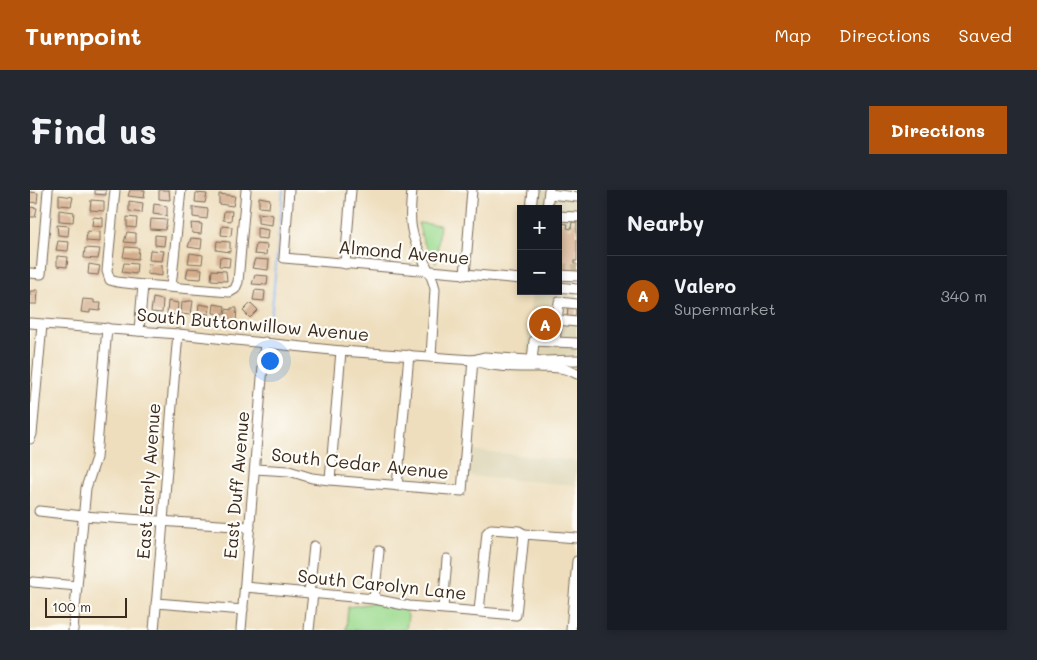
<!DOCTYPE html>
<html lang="en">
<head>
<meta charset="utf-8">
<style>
	:root { --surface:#171b24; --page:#242831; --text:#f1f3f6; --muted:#9ea1a6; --line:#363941; --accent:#b45309 }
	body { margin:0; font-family:Mali,sans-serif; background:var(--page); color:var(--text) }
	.controls { position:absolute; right:15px; top:15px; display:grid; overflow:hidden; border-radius:0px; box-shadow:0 2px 8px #0003 }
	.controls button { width:45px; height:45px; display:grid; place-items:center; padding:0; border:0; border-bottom:1px solid var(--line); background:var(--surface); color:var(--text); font:25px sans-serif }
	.scale { position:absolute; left:15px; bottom:12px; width:82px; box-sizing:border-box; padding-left:5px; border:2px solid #3b2a1e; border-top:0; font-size:14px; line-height:18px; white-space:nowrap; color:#3b2a1e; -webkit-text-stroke:4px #fdfcf7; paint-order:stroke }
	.you { position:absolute; left:239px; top:170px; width:18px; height:18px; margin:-12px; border:4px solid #fff; border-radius:50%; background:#1a73e8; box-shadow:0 0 0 8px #1a73e833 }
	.badge { display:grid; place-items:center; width:32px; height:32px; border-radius:50%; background:var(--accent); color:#fff; font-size:16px; font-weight:700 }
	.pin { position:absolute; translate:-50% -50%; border:2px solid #fff; box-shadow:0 1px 5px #0006 }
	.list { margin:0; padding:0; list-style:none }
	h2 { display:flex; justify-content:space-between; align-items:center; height:65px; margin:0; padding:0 20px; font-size:21px }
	h2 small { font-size:16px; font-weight:400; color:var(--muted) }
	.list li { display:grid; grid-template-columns:32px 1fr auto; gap:15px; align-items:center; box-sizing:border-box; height:80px; padding:0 20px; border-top:1px solid var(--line) }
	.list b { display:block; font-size:19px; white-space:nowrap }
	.list p { margin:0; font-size:16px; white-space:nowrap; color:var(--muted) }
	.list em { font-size:16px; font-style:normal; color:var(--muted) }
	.map { position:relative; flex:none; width:547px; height:440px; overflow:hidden; border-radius:0px }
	header { display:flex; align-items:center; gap:30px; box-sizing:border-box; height:70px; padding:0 25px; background:var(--accent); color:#fff }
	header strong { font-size:24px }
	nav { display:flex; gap:28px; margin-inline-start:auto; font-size:18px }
	.intro { display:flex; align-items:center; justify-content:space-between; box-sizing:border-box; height:120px; padding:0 30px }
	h1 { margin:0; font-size:35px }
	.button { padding:12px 22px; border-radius:0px; background:var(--accent); color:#fff; font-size:18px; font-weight:700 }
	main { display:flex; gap:30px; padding:0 30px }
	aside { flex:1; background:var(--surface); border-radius:0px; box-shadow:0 2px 8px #0003 }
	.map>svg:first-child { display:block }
</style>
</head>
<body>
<header>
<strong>Turnpoint</strong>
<nav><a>Map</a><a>Directions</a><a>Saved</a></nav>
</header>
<div class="intro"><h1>Find us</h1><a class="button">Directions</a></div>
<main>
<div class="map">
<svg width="547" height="440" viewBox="0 0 547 440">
	<rect width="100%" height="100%" fill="#fdfcf7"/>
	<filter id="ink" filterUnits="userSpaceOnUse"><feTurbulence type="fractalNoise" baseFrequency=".02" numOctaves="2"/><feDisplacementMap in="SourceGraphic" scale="10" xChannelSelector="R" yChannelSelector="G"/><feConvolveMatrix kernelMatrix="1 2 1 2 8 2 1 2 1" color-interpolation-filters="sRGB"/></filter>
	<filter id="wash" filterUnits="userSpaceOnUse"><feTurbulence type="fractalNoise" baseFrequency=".0096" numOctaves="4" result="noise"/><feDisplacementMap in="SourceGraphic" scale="20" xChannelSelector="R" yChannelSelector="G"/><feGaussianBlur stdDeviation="1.12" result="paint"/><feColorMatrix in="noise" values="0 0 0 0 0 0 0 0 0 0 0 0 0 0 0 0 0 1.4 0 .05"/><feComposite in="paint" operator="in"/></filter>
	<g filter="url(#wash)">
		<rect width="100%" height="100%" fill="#eedebd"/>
		<g fill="#dcd4b4">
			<path d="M509,0H547V164L536,165L496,162L502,101H528V19H508Z"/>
			<path d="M440,260L547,271L545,295L438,286Z"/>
		</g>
		<g fill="#9ddb90" stroke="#6c8257">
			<path d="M388,33L410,35L406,74L393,51Z"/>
			<path d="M356,411L374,416L378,426L376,440H316L318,417Z"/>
		</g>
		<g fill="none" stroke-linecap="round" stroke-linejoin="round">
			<path stroke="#89b9f5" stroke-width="2" d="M240,139L253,0"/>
		</g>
		<g id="blocks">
			<g fill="#d3ac8b">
				<path d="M65,0H76V5L65,4Z"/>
				<path d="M100,0H115L114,8L98,6Z"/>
				<path d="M129,0H139L140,10L129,9Z"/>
				<path d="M0,2L8,3L7,13L0,12Z"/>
				<path d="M166,3L177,4L175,13L165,12Z"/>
				<path d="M189,4L205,6L203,16L189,14Z"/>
				<path d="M29,5L43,7L41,16L29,15Z"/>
				<path d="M229,7L240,9L239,18L229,17Z"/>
				<path d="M61,10L74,11V21L60,20Z"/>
				<path d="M99,11L113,13L112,23L99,21Z"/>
				<path d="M124,14L137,16V26L123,24Z"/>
				<path d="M0,17L7,18L5,27H0Z"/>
				<path d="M163,17L178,19L177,29L163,27Z"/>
				<path d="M29,20L44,22L43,32L29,31Z"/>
				<path d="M194,21H202L201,31L193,30Z"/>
				<path d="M228,23L243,25L242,35L228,33Z"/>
				<path d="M63,27L73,28V37L62,36Z"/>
				<path d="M97,27L107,28L106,38L97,37Z"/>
				<path d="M121,29L137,30L135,40L120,39Z"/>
				<path d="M542,32H547V71H544V74H547L546,84L529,83L530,72H528V33L538,34L537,38L541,39Z"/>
				<path d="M161,33L172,34L171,44L162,43Z"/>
				<path d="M27,35L39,36L38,46L28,45Z"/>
				<path d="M192,36L202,37L201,46L191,45Z"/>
				<path d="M227,38L238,40L237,49L227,48Z"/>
				<path d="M57,41L70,42V52L56,51Z"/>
				<path d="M97,42L106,43V53L94,52Z"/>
				<path d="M125,45L135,46L134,56L125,55Z"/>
				<path d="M161,48L172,49L171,59L158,57Z"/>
				<path d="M28,51L39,52L38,61L26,60Z"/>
				<path d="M187,51L200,52V62L186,60Z"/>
				<path d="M226,54L237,55L236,65L224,64Z"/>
				<path d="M95,57L109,58L108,69L93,67Z"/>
				<path d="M55,58L70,59L68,69L54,68Z"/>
				<path d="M120,60L134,61L132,71L119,70Z"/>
				<path d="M160,63L173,65L172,74L158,73Z"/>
				<path d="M27,66L38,67L37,77L27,76Z"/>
				<path d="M190,67L200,68L199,77L189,76Z"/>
				<path d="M225,69L239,70L238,80L222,78Z"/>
				<path d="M94,73L107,74L106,84L92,82Z"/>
				<path d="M59,74L70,76L68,85L58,84Z"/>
				<path d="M118,74L132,75V86L117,84Z"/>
				<path d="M158,78L172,79L171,89L156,88Z"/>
				<path d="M182,80L196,81L197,91L181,90Z"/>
				<path d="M225,85L238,86L237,95L222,94Z"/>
				<path d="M5,100H8L7,114H0V101H5Z"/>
				<path d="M225,100L235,101L234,111L223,110Z"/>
				<path d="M123,108L133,110L132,123L121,122Z"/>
				<path d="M53,109L64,110V113H71L70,121L60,120V123L51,122Z"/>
				<path d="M138,111L148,113L147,125L137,124Z"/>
				<path d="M159,111H163L161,125L151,124L152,112Z"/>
				<path d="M221,113L228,120L220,128L213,121Z"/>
				<path d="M169,114L180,116L179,124L168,123Z"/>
				<path d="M184,114L195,116L194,124L183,123Z"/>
				<path d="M538,116H546L545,130H537Z"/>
				<path d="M201,118H207L206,133L195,132L196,119L201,120Z"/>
				<path d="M507,119L520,120L518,141L505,140Z"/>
			</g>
		</g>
	</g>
	<g filter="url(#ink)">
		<use href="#blocks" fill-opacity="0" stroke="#7a6956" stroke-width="1"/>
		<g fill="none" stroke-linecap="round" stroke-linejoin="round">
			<path stroke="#caba9d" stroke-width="9" stroke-dasharray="9 4.5" stroke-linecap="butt" d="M528,77L547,79"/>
			<defs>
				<g id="minor">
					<path d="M85,0L77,81L80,90L87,92L113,95L200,102L205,99L208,92L216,0"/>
					<path d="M259,0L254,68L491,89"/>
					<path d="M382,0C381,13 379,27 382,40C385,61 401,78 405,99L401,167"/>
					<path d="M519,4L547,7"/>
					<path d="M501,19L503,0"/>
					<path d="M517,19L519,0"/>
					<path d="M528,26L547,27"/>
					<path d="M315,74L321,0"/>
					<path d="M0,83L11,84L18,0"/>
					<path d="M435,85L442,0"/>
					<path d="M528,85L547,86"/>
					<path d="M141,97L151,0"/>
					<path d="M528,97L547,99"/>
					<path d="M527,130L547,132"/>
					<path d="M0,133L148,144L311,161L443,170C463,178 488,177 509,177C523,178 534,176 547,184"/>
					<path d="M109,141L113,95"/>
					<path d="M525,152L547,153"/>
					<path d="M443,170L454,167L514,171L547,170"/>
					<path d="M502,171L504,151L525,152L529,112L547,114"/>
					<path d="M0,249L2,244L12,135"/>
					<path d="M225,279L259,281L282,288L300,290L432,301L443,170"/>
					<path d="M300,290L311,161"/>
					<path d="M367,296L379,165"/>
					<path d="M9,321L53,326L220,337"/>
					<path d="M3,392L47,396"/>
					<path d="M215,397L344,409L379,416L486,425L494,344L547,348"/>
					<path d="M279,403L284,356"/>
					<path d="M344,409L349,361"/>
					<path d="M126,413L213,420"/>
					<path d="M413,418L417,369"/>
					<path d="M449,421L457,343L461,339L489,341L494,344"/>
					<path d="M43,440L56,298L66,268L77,138"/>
					<path d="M124,440C133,341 139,243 148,144"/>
					<path d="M211,440L235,152"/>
					<path d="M279,440L283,403"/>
					<path d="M541,440L547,371"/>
				</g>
			</defs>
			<use href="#minor" stroke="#7a6956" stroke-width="11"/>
			<use href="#minor" stroke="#fff" stroke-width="9"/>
		</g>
	</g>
	<g text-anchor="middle" stroke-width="4.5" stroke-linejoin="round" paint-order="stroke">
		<g font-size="18" fill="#3b2a1e" stroke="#fdfcf7">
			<text transform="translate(374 63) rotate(5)" y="6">Almond Avenue</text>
			<text transform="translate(223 135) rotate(5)" y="6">South Buttonwillow Avenue</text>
			<text transform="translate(330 274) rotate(6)" y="6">South Cedar Avenue</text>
			<text transform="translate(119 291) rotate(-86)" y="6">East Early Avenue</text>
			<text transform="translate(207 295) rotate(-85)" y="6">East Duff Avenue</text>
			<text transform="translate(352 395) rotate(6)" y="6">South Carolyn Lane</text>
		</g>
	</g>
</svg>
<div class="controls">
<button>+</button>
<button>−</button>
</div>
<div class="scale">100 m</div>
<div class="you"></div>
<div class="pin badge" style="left:515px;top:134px">A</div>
</div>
<aside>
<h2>Nearby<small></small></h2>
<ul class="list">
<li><span class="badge">A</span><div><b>Valero</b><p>Supermarket</p></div><em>340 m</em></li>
</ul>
</aside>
</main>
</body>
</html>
